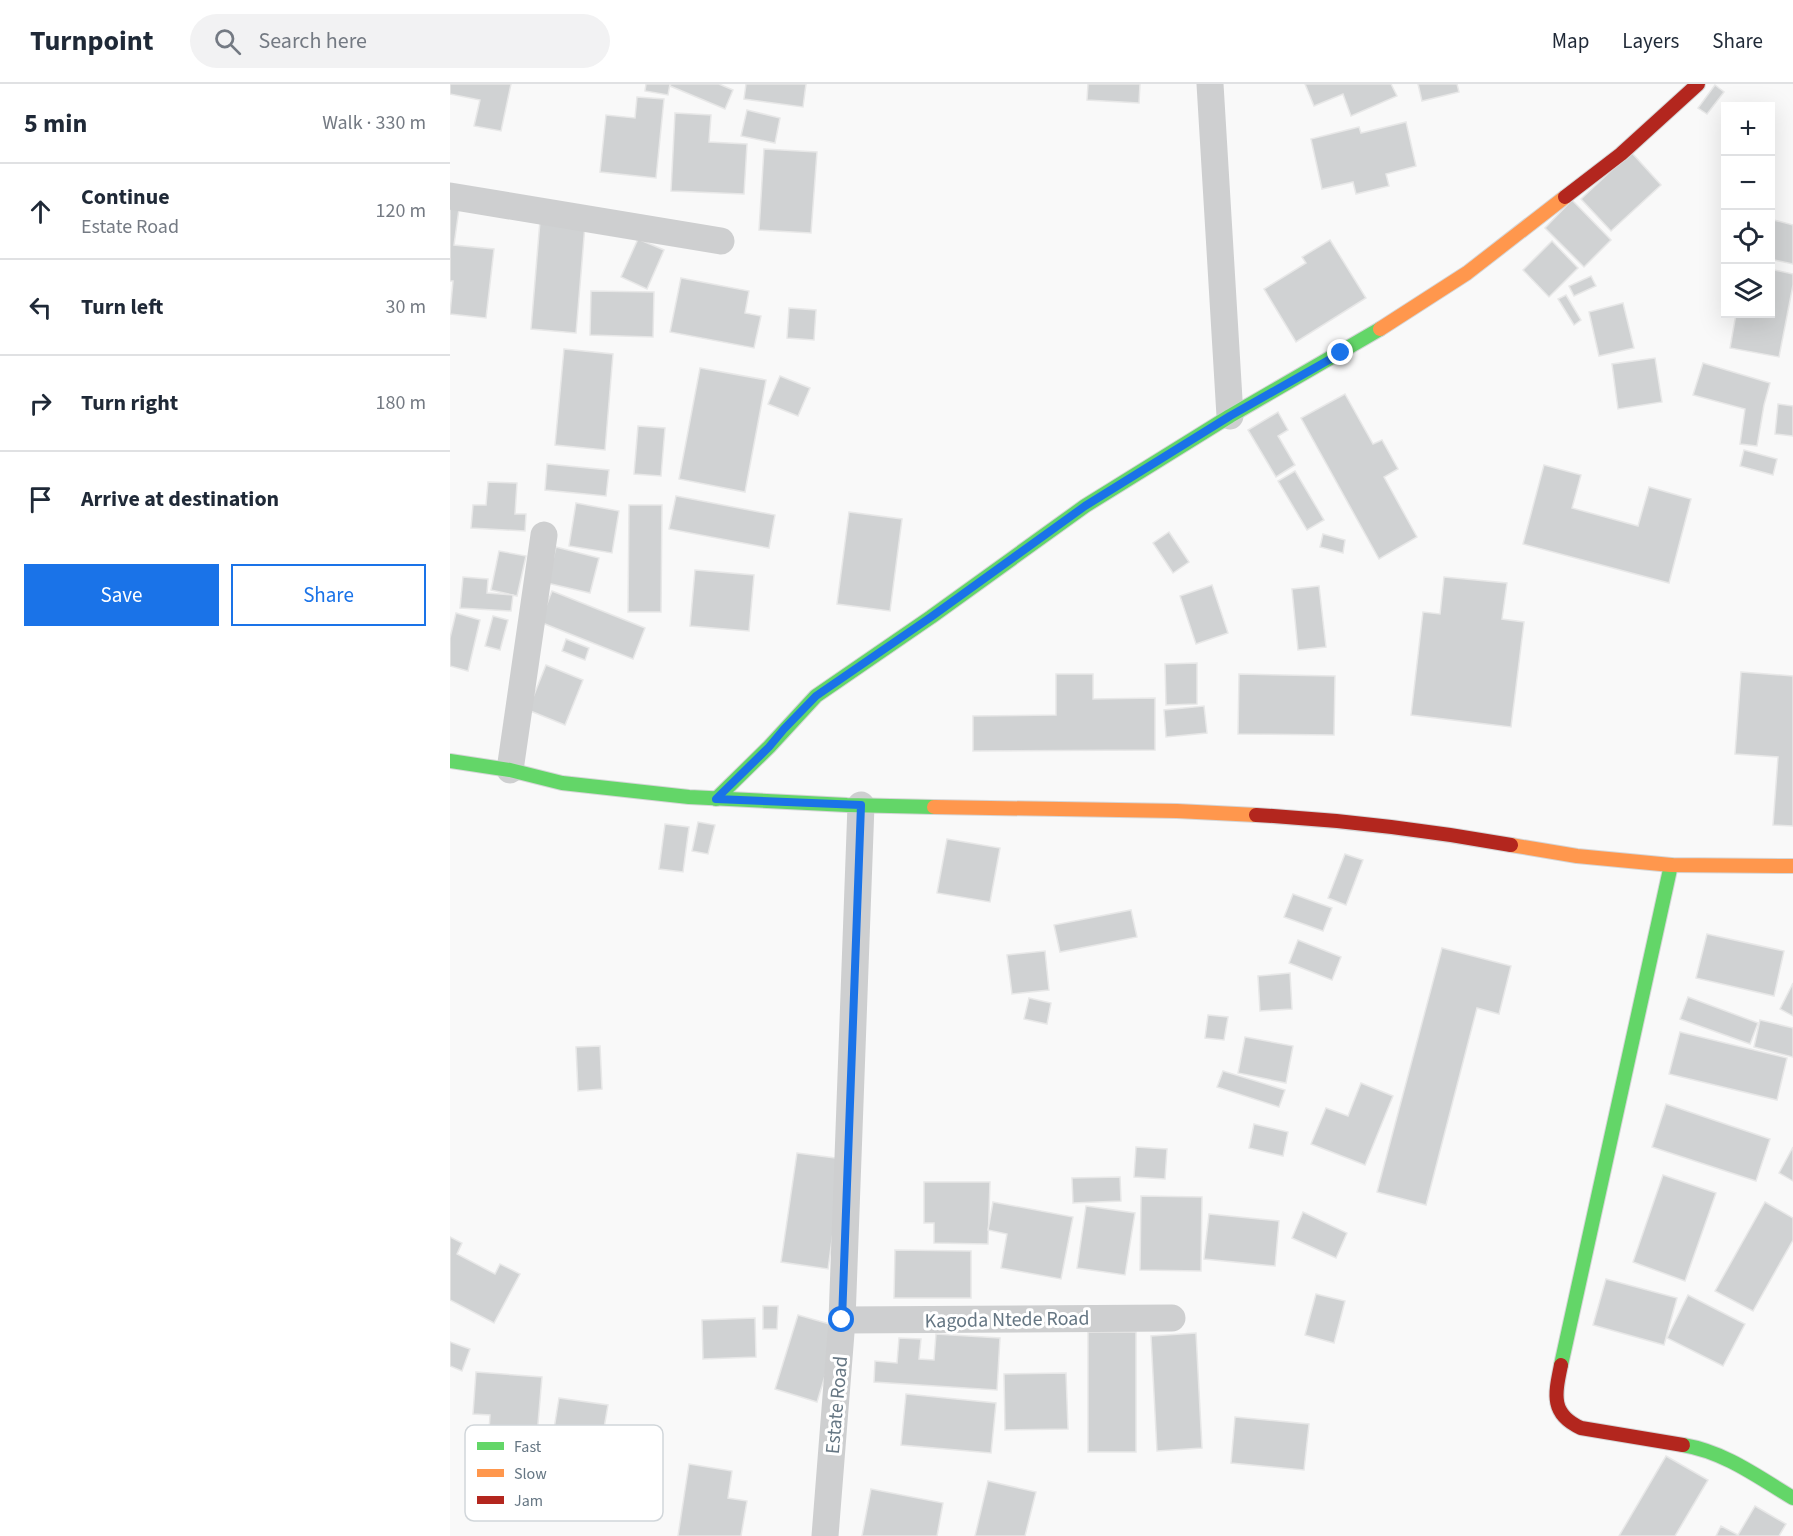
<!DOCTYPE html>
<html lang="en">
<head>
<meta charset="utf-8">
<style>
	:root { --surface:#fff; --page:#f2f2f3; --text:#1f2937; --muted:#747a83; --line:#e0e1e3; --accent:#1a73e8 }
	body { margin:0; font-family:"Source Sans 3",sans-serif; background:var(--page); color:var(--text) }
	.controls { position:absolute; right:18px; top:18px; display:grid; overflow:hidden; border-radius:0px; box-shadow:0 6px 24px #0002 }
	.controls button { width:54px; height:54px; display:grid; place-items:center; padding:0; border:0; border-bottom:2px solid var(--line); background:var(--surface); color:var(--text); font:30px sans-serif }
	.stop { position:absolute; width:18px; height:18px; margin:-14px; border:4px solid #1a73e8; border-radius:50%; background:#fff }
	.stop.end { background:#1a73e8; border-color:#fff; box-shadow:0 2px 6px #0008 }
	.list { margin:0; padding:0; list-style:none }
	h2 { display:flex; justify-content:space-between; align-items:center; height:78px; margin:0; padding:0 24px; font-size:26px }
	h2 small { font-size:20px; font-weight:400; color:var(--muted) }
	.list li { display:grid; grid-template-columns:39px 1fr auto; gap:18px; align-items:center; box-sizing:border-box; height:96px; padding:0 24px; border-top:2px solid var(--line) }
	.list b { display:block; font-size:22px; white-space:nowrap }
	.list p { margin:0; font-size:20px; white-space:nowrap; color:var(--muted) }
	.list em { font-size:20px; font-style:normal; color:var(--muted) }
	.actions { display:flex; gap:12px; padding:18px 24px }
	.actions a { flex:1; padding:14px 0; border:2px solid var(--accent); border-radius:0px; text-align:center; font-size:21px; color:var(--accent) }
	.actions .main { background:var(--accent); color:#fff }
	.icon { flex:none; width:33px; height:33px; fill:none; stroke:currentColor; stroke-width:2; stroke-linecap:round; stroke-linejoin:round }
	.map { position:relative; flex:none; width:1343px; height:1452px; overflow:hidden }
	header { display:flex; align-items:center; gap:36px; box-sizing:border-box; height:84px; padding:0 30px; background:var(--surface); border-bottom:2px solid var(--line) }
	header strong { font-size:28px }
	nav { display:flex; gap:33px; margin-inline-start:auto; font-size:21px }
	.search { width:420px; height:54px; background:var(--page); display:flex; align-items:center; gap:15px; box-sizing:border-box; padding:0 21px; border-radius:33px; color:var(--muted); font-size:22px }
	main { display:flex }
	aside { flex:1; background:var(--surface) }
	.map>svg:first-child { display:block }
</style>
</head>
<body>
<header>
<strong>Turnpoint</strong>
<div class="search"><svg class="icon" aria-label="search" viewBox="0 0 24 24"><circle cx="10" cy="10" r="6"/><path d="M15 15l6 6"/></svg>Search here</div>
<nav><a>Map</a><a>Layers</a><a>Share</a></nav>
</header>
<main>
<aside>
<h2>5 min<small>Walk · 330 m</small></h2>
<ul class="list">
<li><svg class="icon" aria-label="ahead" viewBox="0 0 24 24"><path d="M12 20V5M6 11l6-6 6 6"/></svg><div><b>Continue</b><p>Estate Road</p></div><em>120 m</em></li>
<li><svg class="icon" aria-label="left" viewBox="0 0 24 24"><path d="M17 20v-9H6M10 6l-5 5 5 5"/></svg><div><b>Turn left</b></div><em>30 m</em></li>
<li><svg class="icon" aria-label="right" viewBox="0 0 24 24"><path d="M7 20v-9h11M14 6l5 5-5 5"/></svg><div><b>Turn right</b></div><em>180 m</em></li>
<li><svg class="icon" aria-label="arrive" viewBox="0 0 24 24"><path d="M6 21V4h12l-3 4 3 4H6"/></svg><div><b>Arrive at destination</b></div></li>
</ul>
<div class="actions"><a class="main">Save</a><a>Share</a></div>
</aside>
<div class="map">
<svg width="1343" height="1452" viewBox="0 0 1343 1452">
	<rect width="100%" height="100%" fill="#f9f9f9"/>
	<g fill="#d0d2d3" stroke="#e8e8e8" stroke-width="1.5">
		<path d="M0,0H61L51,47L24,42L30,16L0,10Z"/>
		<path d="M196,0H220L218,11L195,7Z"/>
		<path d="M221,0H269L283,6L275,25L220,2Z"/>
		<path d="M296,0H356L353,23L294,15Z"/>
		<path d="M638,0H690L689,19L637,16Z"/>
		<path d="M855,0H941L947,12L901,32L893,10L864,22Z"/>
		<path d="M968,0H1007L1009,8L972,17Z"/>
		<path d="M1265,1L1274,8L1257,30L1248,24Z"/>
		<path d="M187,13L214,15L206,94L150,88L156,31L185,34Z"/>
		<path d="M297,26L330,34L325,59L291,52Z"/>
		<path d="M225,29L261,31L259,58L297,60L294,110L221,107Z"/>
		<path d="M956,38L966,82L936,90L939,102L906,110L903,98L872,105L861,55L909,43L911,49Z"/>
		<path d="M314,65L367,68L361,149L309,146Z"/>
		<path d="M1181,68L1211,101L1161,147L1131,115Z"/>
		<path d="M1122,116L1161,156L1134,183L1095,144Z"/>
		<path d="M0,124L9,125L4,161L44,165L36,234L0,230L3,197H0Z"/>
		<path d="M1320,135L1343,141V180L1320,175Z"/>
		<path d="M90,137L135,141L126,249L81,245Z"/>
		<path d="M188,155L214,166L197,205L171,193Z"/>
		<path d="M880,156L916,214L846,258L814,205L856,179L852,173Z"/>
		<path d="M1102,157L1128,184L1099,213L1073,186Z"/>
		<path d="M1320,185L1343,190V201L1329,273L1280,264L1286,230H1320Z"/>
		<path d="M1141,192L1146,202L1124,212L1119,202Z"/>
		<path d="M231,194L299,207L295,229L311,232L304,264L220,248Z"/>
		<path d="M141,207L204,208L203,253L140,251Z"/>
		<path d="M1116,211L1131,236L1124,241L1108,215Z"/>
		<path d="M1173,219L1184,264L1149,272L1139,228Z"/>
		<path d="M339,224L366,226L364,256L337,254Z"/>
		<path d="M114,265L163,270L155,366L105,361Z"/>
		<path d="M1205,274L1212,318L1168,325L1162,280Z"/>
		<path d="M1253,279L1320,299L1314,321L1307,362L1290,360L1295,325L1243,311Z"/>
		<path d="M250,284L316,296L295,408L229,395Z"/>
		<path d="M330,292L360,304L348,332L318,320Z"/>
		<path d="M895,310L923,360L932,356L948,385L934,393L967,453L929,475L851,334Z"/>
		<path d="M1328,320L1343,322V352L1325,350Z"/>
		<path d="M828,328L838,346L828,352L845,381L826,393L798,346Z"/>
		<path d="M188,342L215,344L211,392L184,390Z"/>
		<path d="M1294,366L1327,375L1323,391L1290,382Z"/>
		<path d="M97,380L159,386L156,412L95,406Z"/>
		<path d="M1094,381L1131,391L1122,424L1188,442L1199,403L1241,415L1219,499L1073,460Z"/>
		<path d="M845,387L874,436L857,446L828,397Z"/>
		<path d="M38,398L67,399L65,430H76L75,447L21,444L23,421H36Z"/>
		<path d="M226,412L325,431L319,464L219,445Z"/>
		<path d="M126,419L169,427L162,469L119,462Z"/>
		<path d="M179,421H212L211,528H178Z"/>
		<path d="M399,428L452,435L440,527L387,520Z"/>
		<path d="M719,448L739,478L723,489L703,459Z"/>
		<path d="M873,450L895,456L893,469L870,463Z"/>
		<path d="M106,463L149,474L140,509L97,499Z"/>
		<path d="M49,467L76,472L67,512L41,506Z"/>
		<path d="M245,486L304,491L299,547L240,542Z"/>
		<path d="M13,493L38,495L37,509L63,511L61,527L10,524Z"/>
		<path d="M994,493L1057,499L1052,535L1074,538L1061,643L961,631L973,528L990,530Z"/>
		<path d="M762,501L778,549L746,560L730,512Z"/>
		<path d="M869,502L876,563L848,566L842,505Z"/>
		<path d="M102,507L195,544L183,575L90,538Z"/>
		<path d="M6,529L30,536L18,587L0,582V554Z"/>
		<path d="M43,532L58,536L50,566L35,562Z"/>
		<path d="M116,555L139,564L135,576L112,567Z"/>
		<path d="M747,579V620L716,621L715,580Z"/>
		<path d="M96,581L133,596L115,641L78,626Z"/>
		<path d="M1291,588L1343,592V742L1323,741L1328,673L1285,670Z"/>
		<path d="M606,590H643V615L705,614V666L523,667V632L606,631Z"/>
		<path d="M789,590L885,592L884,651L788,650Z"/>
		<path d="M754,622L757,649L716,653L714,626Z"/>
		<path d="M248,738L265,741L258,770L242,767Z"/>
		<path d="M215,740L239,743L233,788L209,785Z"/>
		<path d="M497,755L550,764L540,818L487,809Z"/>
		<path d="M895,770L913,776L896,821L878,814Z"/>
		<path d="M843,810L882,824L873,847L834,833Z"/>
		<path d="M681,826L687,853L610,868L604,841Z"/>
		<path d="M1257,850L1334,867L1324,912L1246,894Z"/>
		<path d="M848,856L891,873L882,896L839,879Z"/>
		<path d="M992,864L1061,882L1049,930L1027,924L976,1121L927,1108Z"/>
		<path d="M595,867L599,906L562,910L557,871Z"/>
		<path d="M840,889L842,925L810,927L808,892Z"/>
		<path d="M1343,899V932L1330,925Z"/>
		<path d="M1238,913L1308,939L1300,960L1230,935Z"/>
		<path d="M579,914L601,919L597,940L574,935Z"/>
		<path d="M758,931L778,933L774,956L755,954Z"/>
		<path d="M1310,936L1343,944V973L1304,963Z"/>
		<path d="M1230,948L1337,974L1327,1016L1219,990Z"/>
		<path d="M795,953L843,962L836,999L788,989Z"/>
		<path d="M150,962L152,1005L128,1007L126,963Z"/>
		<path d="M773,987L835,1006L829,1023L767,1003Z"/>
		<path d="M911,999L943,1012L915,1081L861,1060L876,1024L898,1032Z"/>
		<path d="M1216,1020L1320,1055L1306,1097L1202,1063Z"/>
		<path d="M804,1040L838,1048L833,1072L799,1064Z"/>
		<path d="M686,1063L717,1065L715,1095L684,1093Z"/>
		<path d="M1343,1063V1097L1329,1089Z"/>
		<path d="M347,1069L393,1075L378,1185L331,1178Z"/>
		<path d="M1213,1091L1266,1109L1235,1197L1183,1178Z"/>
		<path d="M670,1093L671,1117L623,1119L622,1094Z"/>
		<path d="M474,1098H540L538,1160L484,1159V1139H474Z"/>
		<path d="M691,1112L752,1113L751,1187L690,1186Z"/>
		<path d="M543,1118L623,1133L611,1195L551,1184L557,1150L538,1146Z"/>
		<path d="M1315,1118L1343,1134V1156L1303,1227L1265,1207Z"/>
		<path d="M636,1122L685,1129L675,1191L627,1184Z"/>
		<path d="M853,1128L897,1149L886,1174L842,1154Z"/>
		<path d="M759,1130L829,1137L825,1182L754,1175Z"/>
		<path d="M0,1153L12,1159L7,1170L45,1190L50,1180L70,1190L44,1239L0,1216Z"/>
		<path d="M445,1166L521,1167V1214H444Z"/>
		<path d="M1156,1195L1227,1214L1214,1261L1143,1241Z"/>
		<path d="M866,1210L895,1217L884,1259L855,1251Z"/>
		<path d="M1238,1211L1295,1240L1273,1282L1217,1254Z"/>
		<path d="M313,1222H328L327,1245H313Z"/>
		<path d="M348,1231L390,1243L367,1318L325,1305Z"/>
		<path d="M305,1234L306,1273L253,1275L252,1236Z"/>
		<rect x="638" y="1248" width="48" height="120"/>
		<path d="M746,1249L752,1364L707,1367L701,1252Z"/>
		<path d="M486,1250L550,1254L547,1306L424,1298L425,1277L447,1279L449,1254L471,1255L469,1275L484,1276Z"/>
		<path d="M0,1258L20,1265L12,1287L0,1282Z"/>
		<path d="M26,1288L92,1293L87,1351L39,1347L40,1331L23,1330Z"/>
		<path d="M616,1289L618,1345L555,1346L554,1290Z"/>
		<path d="M456,1310L546,1319L541,1369L451,1361Z"/>
		<path d="M109,1314L158,1321L146,1390L98,1382Z"/>
		<path d="M785,1333L859,1340L854,1386L781,1379Z"/>
		<path d="M1216,1372L1258,1396L1225,1452H1169Z"/>
		<path d="M239,1380L282,1387L278,1414L297,1417L291,1452H228Z"/>
		<path d="M538,1397L586,1408L575,1452H525Z"/>
		<path d="M421,1405L493,1419L487,1452H412Z"/>
		<path d="M1305,1422L1336,1440L1329,1452H1266L1271,1442L1288,1451Z"/>
	</g>
	<g fill="none" stroke-linecap="round" stroke-linejoin="round">
		<defs>
			<g id="fast">
				<path d="M0,677L60,686L112,699L239,713L397,721L484,723"/>
				<path d="M266,715L319,663L366,612L481,533L635,422L780,332L930,245"/>
				<path d="M1111,1281L1221,781"/>
				<path d="M1233,1361C1275,1368 1308,1393 1343,1414"/>
			</g>
			<g id="slow">
				<path d="M930,245L1017,189L1115,113"/>
				<path d="M484,723L727,727L806,731"/>
				<path d="M1061,761L1127,772L1221,781L1343,782"/>
			</g>
			<g id="jam">
				<path d="M1115,113L1171,70L1248,0"/>
				<path d="M806,731C892,736 977,746 1061,761"/>
				<path d="M1111,1281C1105,1310 1100,1330 1131,1344L1233,1361"/>
			</g>
		</defs>
		<use href="#fast" stroke="#d5d6d7" stroke-width="16"/>
		<use href="#slow" stroke="#d5d6d7" stroke-width="16"/>
		<use href="#jam" stroke="#d5d6d7" stroke-width="16"/>
		<g stroke="#cecfd0" stroke-width="27">
			<path d="M760,0L780,332"/>
			<path d="M0,112L271,157"/>
			<path d="M60,686L94,451"/>
			<path d="M392,1236L722,1234"/>
			<path d="M375,1452L392,1236L411,721"/>
		</g>
		<use href="#fast" stroke="#63d668" stroke-width="14"/>
		<use href="#slow" stroke="#ff974d" stroke-width="14"/>
		<use href="#jam" stroke="#b3261e" stroke-width="14"/>
	</g>
	<g fill="none" stroke-linecap="round" stroke-linejoin="round">
		<path stroke="#1a73e8" stroke-width="8" d="M392,1236L411,721L266,715L319,663L334,645L366,612L481,533L635,422L780,332L891,269"/>
	</g>
	<g text-anchor="middle" stroke-width="6" stroke-linejoin="round" paint-order="stroke">
		<g font-size="20" fill="#657683" stroke="#fff">
			<text transform="translate(557 1235) rotate(-1)" y="7">Kagoda Ntede Road</text>
			<text transform="translate(386 1321) rotate(-85)" y="7">Estate Road</text>
		</g>
	</g>
	<rect x="15" y="1341" width="198" height="96" rx="9" fill="#fff" stroke="#d1d6da" stroke-width="1.5"/>
	<rect x="27" y="1358" width="27" height="8" fill="#63d668"/>
	<rect x="27" y="1385" width="27" height="8" fill="#ff974d"/>
	<rect x="27" y="1412" width="27" height="8" fill="#b3261e"/>
	<g font-size="16" fill="#657683">
		<text x="64" y="1368">Fast</text>
		<text x="64" y="1395">Slow</text>
		<text x="64" y="1422">Jam</text>
	</g>
</svg>
<div class="controls">
<button>+</button>
<button>−</button>
<button><svg class="icon" aria-label="locate" viewBox="0 0 24 24"><circle cx="12" cy="12" r="6"/><path d="M12 2v4M12 18v4M2 12h4M18 12h4"/></svg></button>
<button><svg class="icon" aria-label="layers" viewBox="0 0 24 24"><path d="M12 4l9 5-9 5-9-5zM3 14l9 5 9-5"/></svg></button>
</div>
<div class="stop" style="left:392px;top:1236px"></div>
<div class="stop end" style="left:891px;top:269px"></div>
</div>
</main>
</body>
</html>
